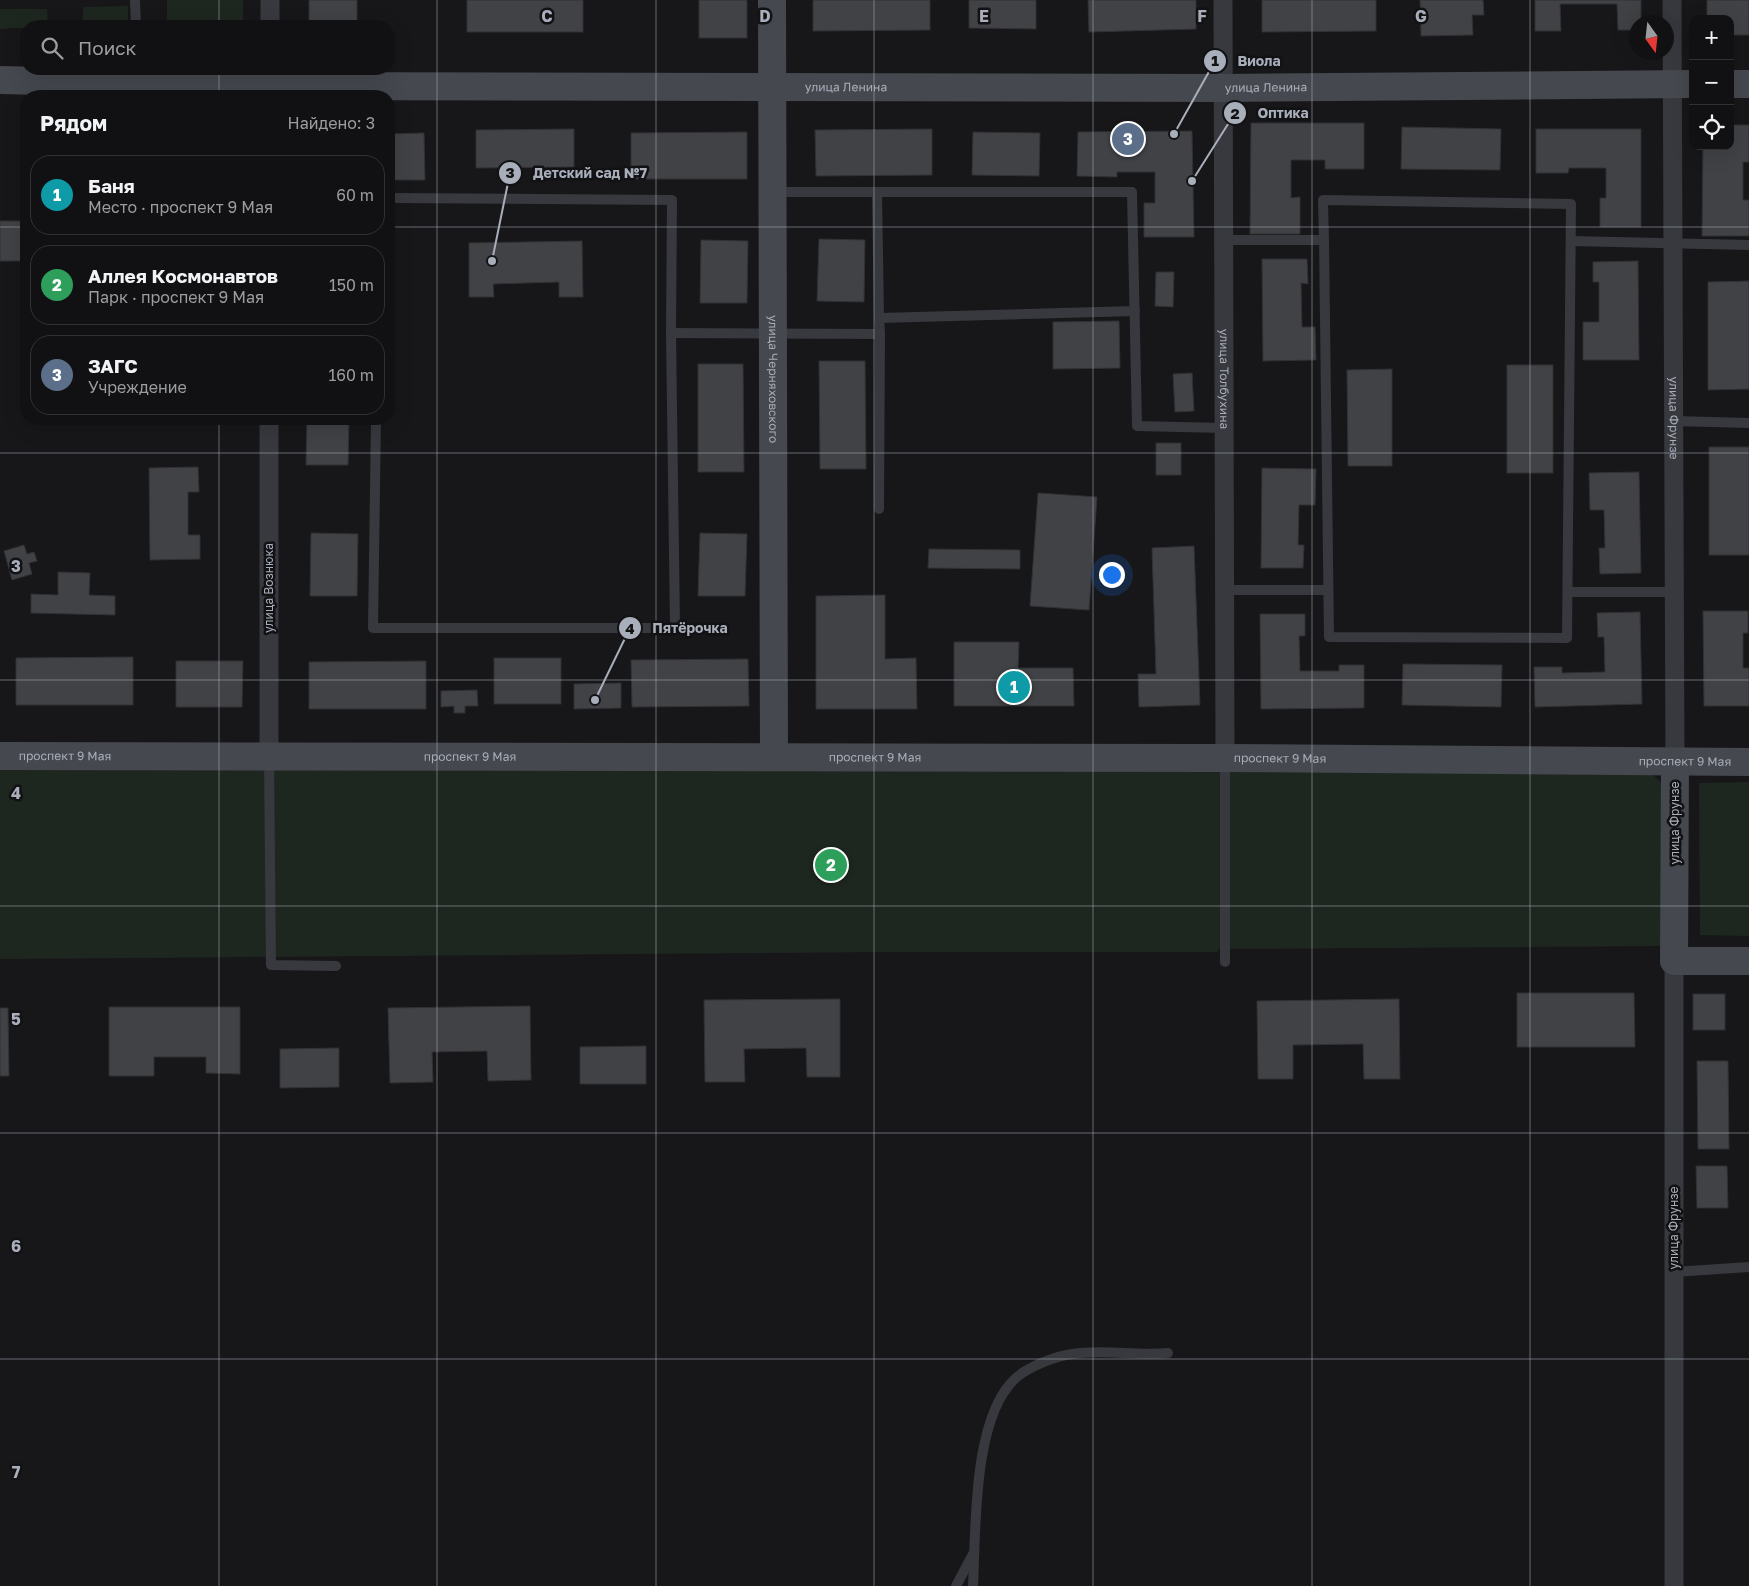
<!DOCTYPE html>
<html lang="ru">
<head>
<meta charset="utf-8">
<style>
	:root { --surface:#111113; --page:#1a1a1c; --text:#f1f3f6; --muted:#9c9da0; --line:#303133; --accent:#ea580c }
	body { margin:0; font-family:"Golos Text",sans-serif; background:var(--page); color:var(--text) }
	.controls { position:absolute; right:15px; top:15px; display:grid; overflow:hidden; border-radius:10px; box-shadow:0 5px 20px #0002 }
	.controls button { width:45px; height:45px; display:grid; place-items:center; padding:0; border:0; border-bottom:1px solid var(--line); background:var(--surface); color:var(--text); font:25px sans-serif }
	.compass { position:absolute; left:1629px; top:15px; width:45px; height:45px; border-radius:50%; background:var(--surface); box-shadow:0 5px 20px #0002; rotate:165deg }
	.you { position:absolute; left:1111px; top:574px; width:18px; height:18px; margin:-12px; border:4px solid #fff; border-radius:50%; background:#1a73e8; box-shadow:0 0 0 8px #1a73e833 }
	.badge { display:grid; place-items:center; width:32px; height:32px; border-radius:50%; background:var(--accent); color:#fff; font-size:16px; font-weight:700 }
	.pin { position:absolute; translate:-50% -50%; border:2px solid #fff; box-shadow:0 1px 5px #0006 }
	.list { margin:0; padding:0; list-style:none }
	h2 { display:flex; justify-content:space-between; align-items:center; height:65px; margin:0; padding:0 20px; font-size:21px }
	h2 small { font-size:16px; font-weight:400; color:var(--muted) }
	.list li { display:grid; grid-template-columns:32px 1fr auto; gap:15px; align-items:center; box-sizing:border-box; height:80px; margin:0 10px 10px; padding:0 10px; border:1px solid var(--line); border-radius:20px }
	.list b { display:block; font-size:19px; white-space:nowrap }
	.list p { margin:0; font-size:16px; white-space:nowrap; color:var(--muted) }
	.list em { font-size:16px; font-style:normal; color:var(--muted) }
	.icon { flex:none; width:28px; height:28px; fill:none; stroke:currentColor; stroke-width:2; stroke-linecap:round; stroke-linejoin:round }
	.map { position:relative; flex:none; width:1749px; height:1586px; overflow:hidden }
	.search { position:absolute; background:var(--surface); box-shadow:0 5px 20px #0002; left:20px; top:20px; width:375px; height:55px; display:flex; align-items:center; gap:12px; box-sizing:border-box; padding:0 18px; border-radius:20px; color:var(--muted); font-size:19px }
	.panel { position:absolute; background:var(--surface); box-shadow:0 5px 20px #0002; left:20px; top:90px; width:375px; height:335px; border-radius:20px }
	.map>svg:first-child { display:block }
</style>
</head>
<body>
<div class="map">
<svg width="1749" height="1586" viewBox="0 0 1749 1586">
	<rect width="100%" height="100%" fill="#171719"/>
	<g fill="#1e271f">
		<rect x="167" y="0" width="76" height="26"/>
		<path d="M128,6V26H83V7Z"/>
		<path d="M0,9H47L48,26L0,29Z"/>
		<path d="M0,765H1644L1662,784L1661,946L1218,949V952H891L0,959Z"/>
		<path d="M1749,782V936L1700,935L1699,783Z"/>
	</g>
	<g fill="#414246" stroke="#313135">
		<rect x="309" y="0" width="48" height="26"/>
		<rect x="467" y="0" width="116" height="32"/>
		<rect x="699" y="0" width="48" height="38"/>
		<path d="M813,0H930V30L813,31Z"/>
		<path d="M969,0H1036V29L969,28Z"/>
		<path d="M1088,0H1196V29L1089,32Z"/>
		<path d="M1262,0H1376V31L1262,32Z"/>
		<path d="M1420,0H1483L1484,15H1472L1473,35L1421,36Z"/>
		<path d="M1535,0H1641V22H1636V30H1618L1617,4H1560L1561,31H1535Z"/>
		<path d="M1707,0H1749V35H1730V19H1707Z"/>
		<path d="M1251,123H1364V169H1325V160H1291V198L1300,197V234H1250Z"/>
		<path d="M1730,125H1749V162H1743V200H1749V236H1702L1703,146H1730Z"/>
		<path d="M1402,127L1501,129L1500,170L1401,169Z"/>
		<path d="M574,129V167L476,168V130Z"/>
		<path d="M932,129V175L816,176L815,130Z"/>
		<path d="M1536,129H1641V227H1600V198H1606V168H1569L1568,173H1536Z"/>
		<path d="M1192,131L1194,237H1144V203H1155V172H1117V177L1077,176L1078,132Z"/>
		<path d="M747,132V179H631V133Z"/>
		<path d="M973,132L1040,133L1039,176L972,175Z"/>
		<path d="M424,133L425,180H389V134Z"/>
		<rect x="0" y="221" width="26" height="40"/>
		<path d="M819,239L865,240L864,302L817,301Z"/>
		<path d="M701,240L748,241L747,303H700Z"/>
		<path d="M582,241L583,297H559V282L493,284L494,297H469V243Z"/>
		<path d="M1262,259H1307L1308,284L1301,283L1302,327H1315L1316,360L1263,361Z"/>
		<path d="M1638,261L1639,360H1583V322H1599V282H1593V262Z"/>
		<path d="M1156,272H1174L1173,307L1155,306Z"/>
		<path d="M1749,281V389L1708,390V282Z"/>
		<path d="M1119,321L1120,368L1053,369V322Z"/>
		<path d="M819,361H865L866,469H820Z"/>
		<path d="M698,364H743L744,472H698Z"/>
		<rect x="1507" y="365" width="46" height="108"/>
		<path d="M1392,369V466H1348L1347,370Z"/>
		<path d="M1192,373L1194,411L1175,412L1173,374Z"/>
		<path d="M307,419H349L348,465H306Z"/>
		<rect x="1156" y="443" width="25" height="32"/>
		<rect x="1709" y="447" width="40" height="108"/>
		<path d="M198,467L199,492H188V535H200V559L150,560L149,468Z"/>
		<path d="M1262,468L1316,469L1315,505H1299L1298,545H1304L1303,568H1261Z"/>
		<path d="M1639,472L1641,573L1600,574L1599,548H1605L1604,510H1590L1589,473Z"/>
		<path d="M1038,493L1097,497L1089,610L1030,606Z"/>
		<path d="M311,533L358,534L357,596H310Z"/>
		<path d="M700,533L747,534L745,596H698Z"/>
		<path d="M24,545L27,554L34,552L37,561L29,563L32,574L12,580L4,551Z"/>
		<path d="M1194,546L1200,705L1139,707L1138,674H1156L1152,548Z"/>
		<path d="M929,549L1020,550V569L928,568Z"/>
		<path d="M58,572L90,573L89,595L115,596V615L31,613V594L58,595Z"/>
		<path d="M885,595V659L916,658L917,709H816V596Z"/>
		<path d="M1703,611H1748V633H1743V668H1749V706H1704Z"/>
		<path d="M1640,612L1642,704L1535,707L1534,667H1562V673L1605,672L1604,637H1598L1597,613Z"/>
		<path d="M1260,614H1305V636H1299L1300,671H1339V665H1364V708L1261,709Z"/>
		<path d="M954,642H1019L1018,668H1073L1074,706H954Z"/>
		<path d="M133,657V705H16V658Z"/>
		<rect x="494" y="658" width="67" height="46"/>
		<path d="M748,659L749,706L632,707L631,660Z"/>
		<path d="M176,661H243L242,707H176Z"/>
		<path d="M426,661V709H309V662Z"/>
		<path d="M1403,664L1502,665L1501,707L1402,705Z"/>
		<path d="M621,683V708L574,709V684Z"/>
		<path d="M477,690L478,706H465V713H454V706L441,707V691Z"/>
		<path d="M1517,993H1634L1635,1047H1517Z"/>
		<rect x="1693" y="994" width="32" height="36"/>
		<path d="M840,999V1077H807L806,1048L744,1049L745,1082H705L704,1000Z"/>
		<path d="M1399,999L1400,1079H1364L1363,1044L1293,1045V1079H1258L1257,1001Z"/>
		<path d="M530,1006L531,1080L488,1081L487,1051L432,1052L433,1082L390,1083L388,1008Z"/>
		<path d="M109,1007H240V1074L206,1073V1057H154V1076H109Z"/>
		<path d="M0,1008H8L9,1076H0Z"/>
		<path d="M646,1046V1084H580V1047Z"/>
		<path d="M339,1048V1087L280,1088V1049Z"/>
		<path d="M1697,1061H1728L1729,1149H1698Z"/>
		<path d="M1696,1166H1727L1728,1208H1697Z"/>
	</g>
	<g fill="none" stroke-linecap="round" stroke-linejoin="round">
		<g stroke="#37393e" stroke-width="10">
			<path d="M135,0L136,26"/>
			<path d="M773,192H1132L1137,426L1224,428"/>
			<path d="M877,192L879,318"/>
			<path d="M1223,240H1324L1323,200L1571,204L1567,638L1329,637L1324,240"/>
			<path d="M1571,241L1749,245"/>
			<path d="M671,333L880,334L879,318L1135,311"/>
			<path d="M376,419L373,628H675L671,333L672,200L389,198"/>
			<path d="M1674,421L1749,423"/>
			<path d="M879,509L880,334"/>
			<path d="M1224,590H1327"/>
			<path d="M1568,592H1675"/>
			<path d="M269,757L271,965L336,966"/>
			<path d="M1225,758V962"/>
			<path d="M1674,1272L1749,1267"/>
			<path d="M956,1586L973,1554"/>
			<path d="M973,1586C976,1531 972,1415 1017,1377C1030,1366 1056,1356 1072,1354C1104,1349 1136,1356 1168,1353"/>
		</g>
		<g stroke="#37393e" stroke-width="19">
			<path id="s1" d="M1223,0L1225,758"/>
			<path id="s2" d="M1672,0L1675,763"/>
			<path d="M270,26V0"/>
			<path d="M269,757V419"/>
			<path d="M1674,961V1586"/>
		</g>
		<g stroke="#45484e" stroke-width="28">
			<path id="s3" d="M772,0L774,757"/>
			<path id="s4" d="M0,80L270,86L1223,88L1693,84"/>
			<path d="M1730,84H1749"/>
			<path id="s5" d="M0,756L1225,758L1749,762"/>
			<path d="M1675,763L1674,961H1749"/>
		</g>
	</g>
	<path fill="none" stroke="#a8aeba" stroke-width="1" stroke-opacity="0.55" d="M219,0V26M437,0V1586M656,0V1586M874,0V1586M1093,0V1586M1312,0V1586M1530,0V1586M219,69V96M0,227H26M389,227H1749M219,419V1586M0,453H1749M0,680H1749M0,906H1749M0,1133H1749M0,1359H1749"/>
	<g text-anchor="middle" stroke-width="5" stroke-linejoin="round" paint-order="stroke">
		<g font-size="12" fill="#a8aeba" stroke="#121214">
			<text dy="4" stroke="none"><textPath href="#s4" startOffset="846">улица Ленина</textPath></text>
			<text dy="4" stroke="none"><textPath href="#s4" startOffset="1266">улица Ленина</textPath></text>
			<text dy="4" stroke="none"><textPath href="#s3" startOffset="379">улица Черняховского</textPath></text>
			<text dy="4" stroke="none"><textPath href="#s1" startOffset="379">улица Толбухина</textPath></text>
			<text dy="4" stroke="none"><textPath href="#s2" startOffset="418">улица Фрунзе</textPath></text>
			<text transform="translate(269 588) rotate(-90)" y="4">улица Вознюка</text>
			<text dy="4" stroke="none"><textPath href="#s5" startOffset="65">проспект 9 Мая</textPath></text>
			<text dy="4" stroke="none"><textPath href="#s5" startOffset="470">проспект 9 Мая</textPath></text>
			<text dy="4" stroke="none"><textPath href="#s5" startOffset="875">проспект 9 Мая</textPath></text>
			<text dy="4" stroke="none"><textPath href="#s5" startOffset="1280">проспект 9 Мая</textPath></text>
			<text dy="4" stroke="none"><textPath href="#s5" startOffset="1685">проспект 9 Мая</textPath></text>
			<text transform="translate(1675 823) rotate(-90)" y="4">улица Фрунзе</text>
			<text transform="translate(1674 1228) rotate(-90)" y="4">улица Фрунзе</text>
		</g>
	</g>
	<g font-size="16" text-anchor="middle" font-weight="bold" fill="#a8aeba" stroke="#121214" stroke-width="5" stroke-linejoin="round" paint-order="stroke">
		<text x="547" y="22">C</text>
		<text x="765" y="22">D</text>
		<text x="984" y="22">E</text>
		<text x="1202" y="22">F</text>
		<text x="1421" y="22">G</text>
		<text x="16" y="572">3</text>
		<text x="16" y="799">4</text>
		<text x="16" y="1025">5</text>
		<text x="16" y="1252">6</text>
		<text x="16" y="1478">7</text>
	</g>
	<path fill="none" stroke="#a8aeba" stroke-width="2" d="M1174 134L1215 61M1192 181L1235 113M492 261L510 173M595 700L630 628"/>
	<g fill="#a8aeba" stroke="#121214" stroke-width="2">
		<circle cx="1174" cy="134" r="5"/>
		<circle cx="1192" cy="181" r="5"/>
		<circle cx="492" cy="261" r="5"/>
		<circle cx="595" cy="700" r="5"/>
		<circle cx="1215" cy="61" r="12"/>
		<circle cx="1235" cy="113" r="12"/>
		<circle cx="510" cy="173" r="12"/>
		<circle cx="630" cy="628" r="12"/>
	</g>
	<g font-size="15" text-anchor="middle" font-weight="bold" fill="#111">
		<text x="1215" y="66">1</text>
		<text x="1235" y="119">2</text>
		<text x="510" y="178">3</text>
		<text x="630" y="634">4</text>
	</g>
	<g font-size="14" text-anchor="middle" font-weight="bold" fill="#a8aeba" stroke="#121214" stroke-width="5" stroke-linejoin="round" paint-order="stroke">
		<text x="1259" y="66">Виола</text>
		<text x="1283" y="118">Оптика</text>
		<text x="590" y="178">Детский сад №7</text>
		<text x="690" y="633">Пятёрочка</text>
	</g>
</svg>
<div class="controls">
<button>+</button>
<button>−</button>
<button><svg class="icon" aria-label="locate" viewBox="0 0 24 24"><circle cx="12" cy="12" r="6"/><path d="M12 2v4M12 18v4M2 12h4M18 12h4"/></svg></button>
</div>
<svg class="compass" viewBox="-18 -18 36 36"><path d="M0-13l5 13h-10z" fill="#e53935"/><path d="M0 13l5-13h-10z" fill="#9c9da0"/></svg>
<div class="you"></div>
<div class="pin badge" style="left:1014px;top:687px;background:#0f9aa8">1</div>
<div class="pin badge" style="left:831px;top:865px;background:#2e9e5b">2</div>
<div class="pin badge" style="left:1128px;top:139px;background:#5c6f8a">3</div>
<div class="search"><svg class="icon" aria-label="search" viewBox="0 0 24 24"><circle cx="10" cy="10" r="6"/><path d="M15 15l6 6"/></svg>Поиск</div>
<section class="panel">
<h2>Рядом<small>Найдено: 3</small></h2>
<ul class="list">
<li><span class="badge" style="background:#0f9aa8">1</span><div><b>Баня</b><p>Место · проспект 9 Мая</p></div><em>60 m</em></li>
<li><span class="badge" style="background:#2e9e5b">2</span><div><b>Аллея Космонавтов</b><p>Парк · проспект 9 Мая</p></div><em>150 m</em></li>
<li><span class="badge" style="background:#5c6f8a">3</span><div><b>ЗАГС</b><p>Учреждение</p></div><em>160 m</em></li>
</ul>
</section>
</div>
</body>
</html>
